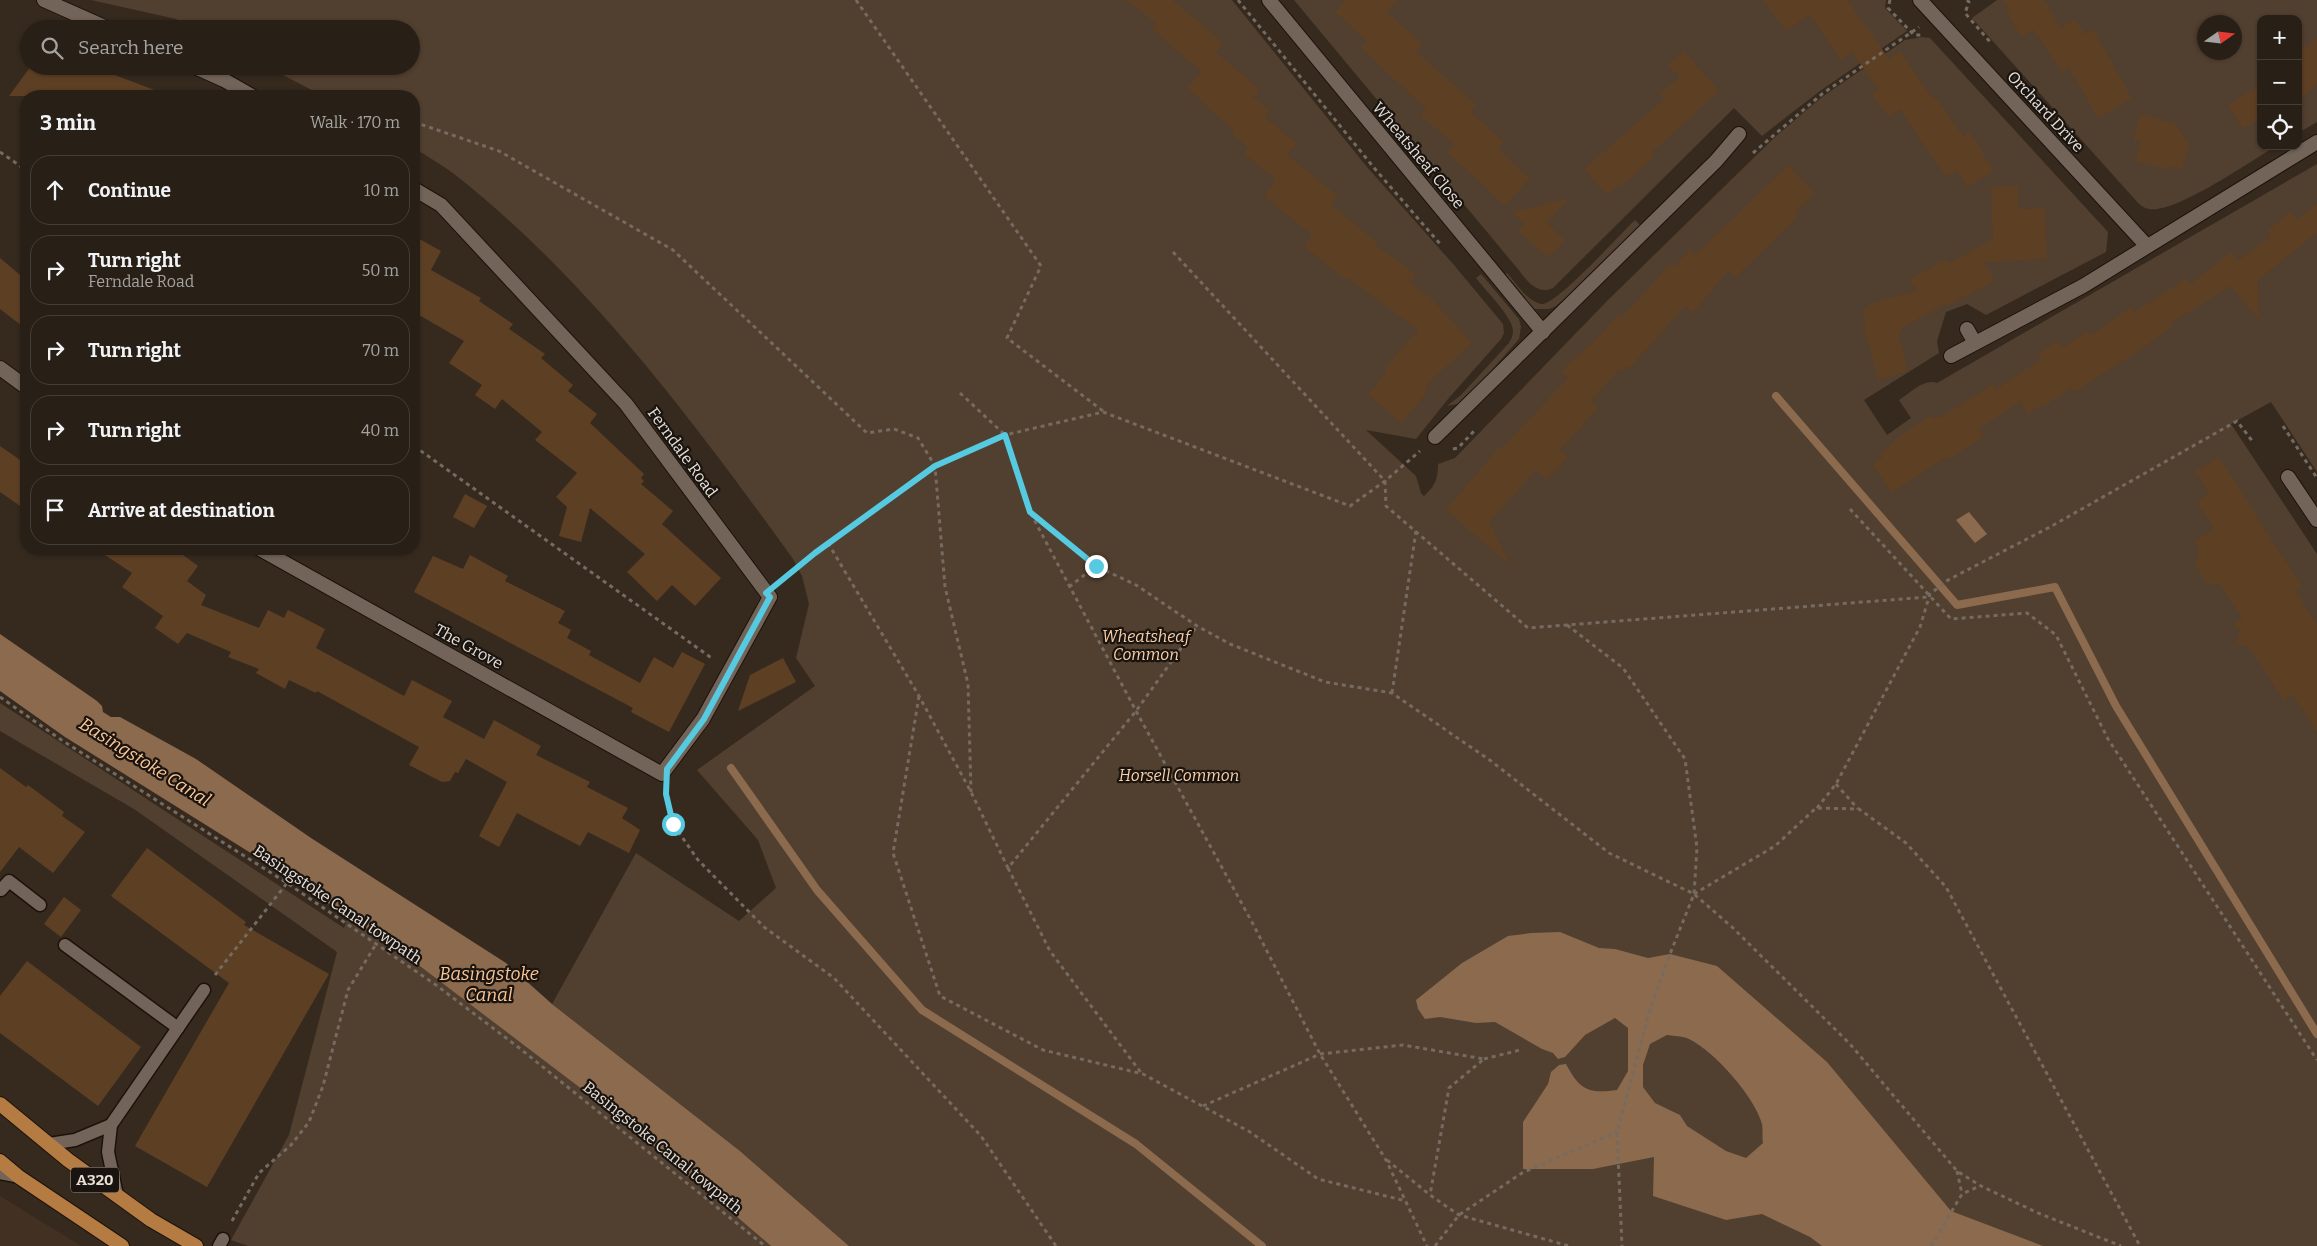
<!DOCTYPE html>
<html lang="en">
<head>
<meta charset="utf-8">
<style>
	:root { --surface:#282017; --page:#302820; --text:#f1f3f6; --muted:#a5a3a1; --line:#443e36 }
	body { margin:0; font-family:Bitter,serif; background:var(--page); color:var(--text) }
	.controls { position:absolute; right:15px; top:15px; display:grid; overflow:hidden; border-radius:10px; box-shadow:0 1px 4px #0004 }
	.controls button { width:45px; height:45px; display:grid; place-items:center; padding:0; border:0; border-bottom:1px solid var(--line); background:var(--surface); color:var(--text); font:25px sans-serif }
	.compass { position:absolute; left:2197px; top:15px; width:45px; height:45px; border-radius:50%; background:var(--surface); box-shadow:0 1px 4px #0004; rotate:76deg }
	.stop { position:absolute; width:15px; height:15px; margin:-11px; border:4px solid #55cae0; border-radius:50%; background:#fff }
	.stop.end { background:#55cae0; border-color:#fff; box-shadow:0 1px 5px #0008 }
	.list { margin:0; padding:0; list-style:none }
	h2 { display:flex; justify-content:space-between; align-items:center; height:65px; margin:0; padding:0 20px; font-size:21px }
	h2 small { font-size:16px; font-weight:400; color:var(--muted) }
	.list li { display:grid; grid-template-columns:32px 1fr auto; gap:15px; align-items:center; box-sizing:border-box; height:70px; margin:0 10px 10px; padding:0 10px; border:1px solid var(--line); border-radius:20px }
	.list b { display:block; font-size:19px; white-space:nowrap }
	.list p { margin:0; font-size:16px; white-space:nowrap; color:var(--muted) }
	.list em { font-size:16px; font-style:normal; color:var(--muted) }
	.icon { flex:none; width:28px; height:28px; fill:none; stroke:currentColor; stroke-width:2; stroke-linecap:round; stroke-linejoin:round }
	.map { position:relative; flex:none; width:2317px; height:1246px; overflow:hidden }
	.search { position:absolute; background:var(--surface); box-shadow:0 1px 4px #0004; left:20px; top:20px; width:400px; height:55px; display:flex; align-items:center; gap:12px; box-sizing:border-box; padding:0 18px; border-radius:28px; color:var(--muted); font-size:19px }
	.panel { position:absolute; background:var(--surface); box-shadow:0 1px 4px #0004; left:20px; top:90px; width:400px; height:465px; border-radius:20px }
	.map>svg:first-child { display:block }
</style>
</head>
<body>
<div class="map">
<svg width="2317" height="1246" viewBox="0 0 2317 1246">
	<rect width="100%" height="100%" fill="#362a1f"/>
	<path fill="#423122" d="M0,1196L81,1246H0Z"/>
	<g fill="#513f2f" fill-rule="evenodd">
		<path d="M91,0H1232L1367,167L1454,265L1503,324L1504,333L1501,339L1448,399L1416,439L1366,430L1416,476L1421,493L1424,496C1435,486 1438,479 1438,464L1455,458L1608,300L1775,137L1822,97L1905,40L1922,37L1930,38L2108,232L2106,252L1986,315L1967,304L1946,312L1937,341L1939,353L1864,400L1887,435L1911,418L1899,400C1910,393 1924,378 1937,383L2317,164V472L2271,402L2231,424L2317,554V1246H849L740,1151L552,1004L636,853L739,921L776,888L758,840L697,770L815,686L796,658L809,604L802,576L793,559C694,422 591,283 458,177C444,166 428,157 414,148V96H323L266,66H411V29H195L176,19Z"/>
		<path d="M1294,0H1886L1885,8L1907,31L1820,91L1762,136L1734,108L1553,288C1536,296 1526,279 1517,268Z"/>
		<path d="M1997,0H2317V122L2298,133V19H2261V146H2276C2251,161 2175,214 2149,209C2146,209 2142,206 2139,204L1972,18ZM2204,22H2234V52H2204Z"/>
		<path d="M1635,220L1640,225L1569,295L1556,306L1549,309H1535L1524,301L1502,275L1507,273C1516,283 1527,301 1541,304C1555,307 1621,233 1635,220Z"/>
		<path d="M1481,274L1519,319L1521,327L1519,339L1468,397L1457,404L1447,406L1461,395L1509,343C1511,339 1513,336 1513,331C1513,317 1485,290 1476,278Z"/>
		<path d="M0,703L344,928L348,916C496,1016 635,1130 771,1246H248L231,1240L289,1135L337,952L134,809L0,731Z"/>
	</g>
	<g fill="#8b6a4e" fill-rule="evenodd">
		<path d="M1969,512L1987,534L1975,543L1956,520Z"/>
		<path d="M0,634L97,701L102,706L103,712L111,717H120L196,759L311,838L506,963L552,1004L740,1151L849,1246H771L629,1125L404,954L286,875L65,737L0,691Z"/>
		<path d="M1560,932L1599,948L1615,949L1648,958L1670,954L1717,966L1827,1062L1951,1211L2043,1246H1822L1810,1237L1762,1214L1726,1220L1653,1196L1654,1157L1593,1169H1523V1122L1548,1084L1551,1072L1559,1065L1566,1064C1580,1090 1588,1094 1617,1090L1628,1071V1028L1615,1018L1585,1035L1565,1057L1558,1059L1553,1053L1542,1049L1495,1022L1476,1023L1440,1017L1425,1019L1418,1009L1416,1000L1462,963L1508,936L1531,933ZM1667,1035C1674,1036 1683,1036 1689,1039C1715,1052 1754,1096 1762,1124C1763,1129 1762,1137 1763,1143L1746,1158L1726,1151L1687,1126L1680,1115L1655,1103L1643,1087V1065L1650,1044Z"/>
	</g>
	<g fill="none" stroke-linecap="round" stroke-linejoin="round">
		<g stroke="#8b6a4e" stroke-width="8">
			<path d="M1776,396L1957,605L2055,587L2116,706L2317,1034"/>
			<path d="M731,768L817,890L922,1010L1136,1144L1262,1246"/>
		</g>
	</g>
	<g fill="#5d3f24">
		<path d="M1126,0H1173L1223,43L1216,52L1260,90L1253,97L1270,111L1265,117L1297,144L1287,155L1338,196L1331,205L1377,242L1375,245L1416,274L1410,283L1431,298L1472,343L1425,386L1429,390L1401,423L1368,394L1387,372L1384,369L1418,330L1348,278L1347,281L1304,246L1312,235L1264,196L1276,180L1244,153L1248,148L1232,134L1234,131L1187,88L1202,72L1152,29L1157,24Z"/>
		<path d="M1346,0H1397L1387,11L1422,44L1416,51L1476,105L1471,112L1504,142L1498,149L1530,178L1505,206L1447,152L1454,144L1420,115L1426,109L1361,48L1367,41L1335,12Z"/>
		<path d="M1763,0H1848L1889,59L1900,51L1933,99L1936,97L1963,136L1970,132L1994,171L1967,187L1957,170L1946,177L1900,109L1888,117L1872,94L1878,89L1852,52L1841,60L1810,15L1786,31Z"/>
		<path d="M2003,0H2044L2061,28L2075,19L2085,34L2093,29L2132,98L2098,118L2069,68L2062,72L2034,30L2021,37L2006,12L2010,10Z"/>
		<path d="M2317,38V84L2303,97L2298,92V50L2305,45L2307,47Z"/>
		<path d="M1684,51L1719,91L1651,153L1654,156L1622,186L1620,184L1608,195L1584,169L1664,99L1660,94L1680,77L1668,65Z"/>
		<path d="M31,66H91L165,94V96H9Z"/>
		<path d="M2261,84V118L2243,129L2228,105Z"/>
		<path d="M2140,114L2176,124L2189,145L2182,169L2171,166L2170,170L2136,161L2141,141L2133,140Z"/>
		<path d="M1788,165L1815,193L1796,211L1797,218L1735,278L1728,271L1693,313L1686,307L1682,309L1629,369L1626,366L1622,371L1620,369L1591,401L1598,408L1560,450L1568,457L1549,478L1546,479L1536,470L1489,522L1511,566L1446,510L1501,445L1503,447L1568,378L1561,372L1577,355L1579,356L1588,346L1589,347L1619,314L1622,317L1671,263L1675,267L1689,250L1695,255Z"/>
		<path d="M2018,186V209L2045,208L2047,259L1984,262L1995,280L1950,305L1948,303L1901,328L1902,333L1898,334L1908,371L1878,380L1863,324L1866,323L1862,310L1869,308L1868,304L1917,291L1910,279L1946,259L1949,263L1993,239L1991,187Z"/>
		<path d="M1569,198L1547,223L1565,240L1548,258L1518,231L1525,224L1512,212Z"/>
		<path d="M2317,204V233L2258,280L2259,319L2230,286L2171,323L2173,326L2136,353L2074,392L2071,388L2043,407L2041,405L2028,414L2020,401L1979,429L1984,436L1946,461L1944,458L1892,493L1872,464L1882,458L1879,453L1894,443L1892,441L1931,415L1934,419L1938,416L1939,418L1993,384L1996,389L2041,359L2038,354L2057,341L2062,348L2088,331L2091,335L2131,307L2134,312L2187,278L2190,284L2231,252L2238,261L2271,236L2267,231L2291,211L2297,220Z"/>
		<path d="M414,236L441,251L431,270L481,298L479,301L513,324L509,329L545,354L541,358L573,385L568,391L597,414L590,423L644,474L641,478L644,481L641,484L673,511L662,524L721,578L695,606L672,585L657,601L627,572L645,554L590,508L581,542L559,536L567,507L556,497L577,473L535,440L542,432L502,399L495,409L475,395L482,385L449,363L464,341L414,312Z"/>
		<path d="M0,258L26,280V329L0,309Z"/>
		<path d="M0,446L26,464V510L0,492Z"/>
		<path d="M2219,457L2302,587L2296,591L2317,624V732L2293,695L2284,701L2250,648L2236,643L2240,632L2234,624L2242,618L2220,584H2207L2195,565L2199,550L2194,541L2214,529L2197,501L2209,493L2195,471Z"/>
		<path d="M465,494L487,506L474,528L453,517Z"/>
		<path d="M96,549H175L198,566L187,581L206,595L201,605L259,628L268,610L284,618L288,610L325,629L316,648L404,696L412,680L452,701L443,717L484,739L494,720L541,746L536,755L590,782L587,787L628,808L622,818L640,830L629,853L588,832L580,846L517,813L499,847L479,836L507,782L466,759L458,773L455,772L450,781L442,782L409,765L419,747L317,691L316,693L289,680L285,689L256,673L259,669L228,657L231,652L187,633L178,644L155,628L163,616L122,587L132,573Z"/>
		<path d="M470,555L508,576L505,581L565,611L558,623L571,630L567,638L591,651L589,655L640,683L654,657L673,668L682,652L705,664L669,732L631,712L633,708L414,592L433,556L463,569Z"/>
		<path d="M783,658L796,682L738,711L750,675Z"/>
		<path d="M0,768L26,787L28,785L64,812L62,816L85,832L53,873L19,847L0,872Z"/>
		<path d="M147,848L246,922L244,925L329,974L207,1187L135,1146L229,983L111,896Z"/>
		<path d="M64,897L81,910L61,937L44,924Z"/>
		<path d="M27,961L141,1047L98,1106L0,1033V996Z"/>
	</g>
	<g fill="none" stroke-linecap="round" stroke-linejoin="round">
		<defs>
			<g id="service">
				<path d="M1,890L9,881L40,905"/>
				<path d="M65,945L178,1028"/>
				<path d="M49,1144L75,1140L111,1125"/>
				<path d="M0,1173L19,1177"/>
				<path d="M117,1195L108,1152L111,1125L204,990"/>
				<path d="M219,1246L223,1239"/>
			</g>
			<g id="minor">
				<path d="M44,0L109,29"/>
				<path d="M1269,0L1543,332"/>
				<path d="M1920,0L2146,245"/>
				<path d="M193,66L224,80L252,96"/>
				<path d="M1967,329L1975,343"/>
				<path d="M1951,356L2083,286L2317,142"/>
				<path d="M0,368L26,387"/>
				<path d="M1435,437L1716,161L1739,134"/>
				<path d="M2288,477L2317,520"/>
				<path d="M260,549L662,774L703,719L770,597L626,404L441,205L414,189"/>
			</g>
			<g id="primary">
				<path d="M0,1104L68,1160L151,1220L196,1246"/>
				<path d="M0,1161L19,1177L122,1246"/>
			</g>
		</defs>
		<use href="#service" stroke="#1d1209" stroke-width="15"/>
		<use href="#minor" stroke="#1d1209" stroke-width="16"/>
		<use href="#primary" stroke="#1d1209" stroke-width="16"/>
		<g stroke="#756b61" stroke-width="3" stroke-dasharray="4 4" stroke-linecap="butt">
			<path d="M856,0L1041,266L1007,338L1103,411"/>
			<path d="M1238,0L1375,169L1441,245"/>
			<path d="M1890,0L1888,8L1914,35H1924"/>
			<path d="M1967,0L1969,2L1965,13L1991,43"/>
			<path d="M163,66L173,70"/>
			<path d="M414,122L499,151L673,250L867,433L894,429L918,438L935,466L945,587L968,684L971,792"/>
			<path d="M0,152L26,170"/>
			<path d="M1753,153L1822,94L1919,27"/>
			<path d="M1173,252L1385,481L1386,506L1528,628L1928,597"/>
			<path d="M960,393L1005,435L1030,512L1136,711L1253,924L1320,1054L1386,1160L1427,1246"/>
			<path d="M2283,426L2317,478"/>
			<path d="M414,446L713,659"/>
			<path d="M1453,449L1458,448L1476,429"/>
			<path d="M1850,509L1951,619L2027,613L2056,635L2108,739L2317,1060"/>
			<path d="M1030,512L1096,566L1136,585L1197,626L1230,644L1325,682L1392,693L1491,761L1609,853L1694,894L1732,927L1850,1044L1957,1171L1981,1186L2038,1213L2121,1246"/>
			<path d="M828,543L919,696L971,792L1008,868L1136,711L1197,626"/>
			<path d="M782,580L815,553L935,466L1005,435L1103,412L1350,506L1385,481L1420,451"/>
			<path d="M1069,587L1096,566"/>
			<path d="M1567,625L1623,668L1685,759L1697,848L1694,894L1670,954L1649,1013L1617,1132L1622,1246"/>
			<path d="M1392,693L1416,531"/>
			<path d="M919,696L893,853L940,996L1043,1050L1143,1074L1250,1132L1318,1179L1406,1201"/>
			<path d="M0,697L63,741L287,883L436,985L518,1047L765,1246"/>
			<path d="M1836,784L1858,809"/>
			<path d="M666,794L673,824L698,860L764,927L834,978L981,1136L1056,1246"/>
			<path d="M1817,808L1836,784L1920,627L1930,594L1948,580L2050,527L2237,421L2253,442"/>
			<path d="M1008,868L1050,951L1142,1074"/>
			<path d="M1694,894L1775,846L1816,808L1859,809L1906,843L1946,887L2140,1246"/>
			<path d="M215,975L287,883"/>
			<path d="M1484,1059L1520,1050"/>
			<path d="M1203,1106L1320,1054L1403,1045L1484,1059L1449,1088L1430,1195"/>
			<path d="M1387,1160L1430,1195L1459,1215L1569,1246"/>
			<path d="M1957,1171L1962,1194"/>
			<path d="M232,1221L259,1173L291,1145L309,1122L323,1086L348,990L376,944"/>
			<path d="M1435,1246L1459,1215L1522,1173L1617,1132"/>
			<path d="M1931,1246L1962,1194L1980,1186"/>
		</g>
		<use href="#service" stroke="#726459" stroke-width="12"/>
		<use href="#minor" stroke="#726459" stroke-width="14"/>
		<use href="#primary" stroke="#b47b42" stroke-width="14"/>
	</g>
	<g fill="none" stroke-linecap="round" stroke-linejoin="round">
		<path stroke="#55cae0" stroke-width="6" d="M673,824L666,794L667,769L704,719L770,597L766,593L815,553L935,466L1005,435L1030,512L1096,566"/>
	</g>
	<g text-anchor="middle" stroke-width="4.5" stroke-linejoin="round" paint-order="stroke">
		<rect fill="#19140f" stroke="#a9a29c" stroke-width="1" x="71" y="1167.5" width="48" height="25" rx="4"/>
		<g font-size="15" font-weight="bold" fill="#e7dfd8">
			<text x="95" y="1185">A320</text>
		</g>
		<g font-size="16" fill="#e7dfd8" stroke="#19140f">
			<text transform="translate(2046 111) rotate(47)" y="6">Orchard Drive</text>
			<text transform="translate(1419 155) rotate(50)" y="6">Wheatsheaf Close</text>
			<text transform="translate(683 452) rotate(54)" y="6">Ferndale Road</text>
			<text transform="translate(469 646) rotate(29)" y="6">The Grove</text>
			<text transform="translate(338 904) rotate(34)" y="6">Basingstoke Canal towpath</text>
			<text transform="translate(663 1147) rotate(39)" y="6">Basingstoke Canal towpath</text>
		</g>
		<g font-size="16" font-style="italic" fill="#fbcfa9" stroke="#19140f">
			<text x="1146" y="642">Wheatsheaf<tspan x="1146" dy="18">Common</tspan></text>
			<text x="1179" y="781">Horsell Common</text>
		</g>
		<g font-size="18" font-style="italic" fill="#fcc595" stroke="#19140f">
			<text transform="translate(145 762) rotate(32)" y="6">Basingstoke Canal</text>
			<text x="489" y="980">Basingstoke<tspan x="489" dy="21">Canal</tspan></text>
		</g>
	</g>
</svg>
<div class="controls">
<button>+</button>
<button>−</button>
<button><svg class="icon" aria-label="locate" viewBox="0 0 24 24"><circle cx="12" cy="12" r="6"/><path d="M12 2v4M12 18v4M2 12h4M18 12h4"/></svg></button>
</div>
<svg class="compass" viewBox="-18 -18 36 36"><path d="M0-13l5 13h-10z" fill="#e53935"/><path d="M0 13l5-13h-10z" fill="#a5a3a1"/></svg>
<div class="stop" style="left:673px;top:824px"></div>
<div class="stop end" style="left:1096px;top:566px"></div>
<div class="search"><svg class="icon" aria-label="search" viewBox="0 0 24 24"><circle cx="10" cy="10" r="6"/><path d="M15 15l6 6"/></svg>Search here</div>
<section class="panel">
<h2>3 min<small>Walk · 170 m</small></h2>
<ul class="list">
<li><svg class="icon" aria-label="ahead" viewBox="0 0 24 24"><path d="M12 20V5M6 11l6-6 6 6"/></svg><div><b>Continue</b></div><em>10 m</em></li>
<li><svg class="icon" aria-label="right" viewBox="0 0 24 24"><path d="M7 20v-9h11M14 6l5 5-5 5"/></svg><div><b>Turn right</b><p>Ferndale Road</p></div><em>50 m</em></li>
<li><svg class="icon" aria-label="right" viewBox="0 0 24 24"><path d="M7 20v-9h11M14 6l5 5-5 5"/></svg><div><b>Turn right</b></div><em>70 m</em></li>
<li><svg class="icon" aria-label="right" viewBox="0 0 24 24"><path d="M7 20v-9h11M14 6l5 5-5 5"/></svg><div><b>Turn right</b></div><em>40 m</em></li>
<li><svg class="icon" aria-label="arrive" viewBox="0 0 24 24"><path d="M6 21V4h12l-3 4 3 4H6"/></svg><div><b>Arrive at destination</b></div></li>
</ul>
</section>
</div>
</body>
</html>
